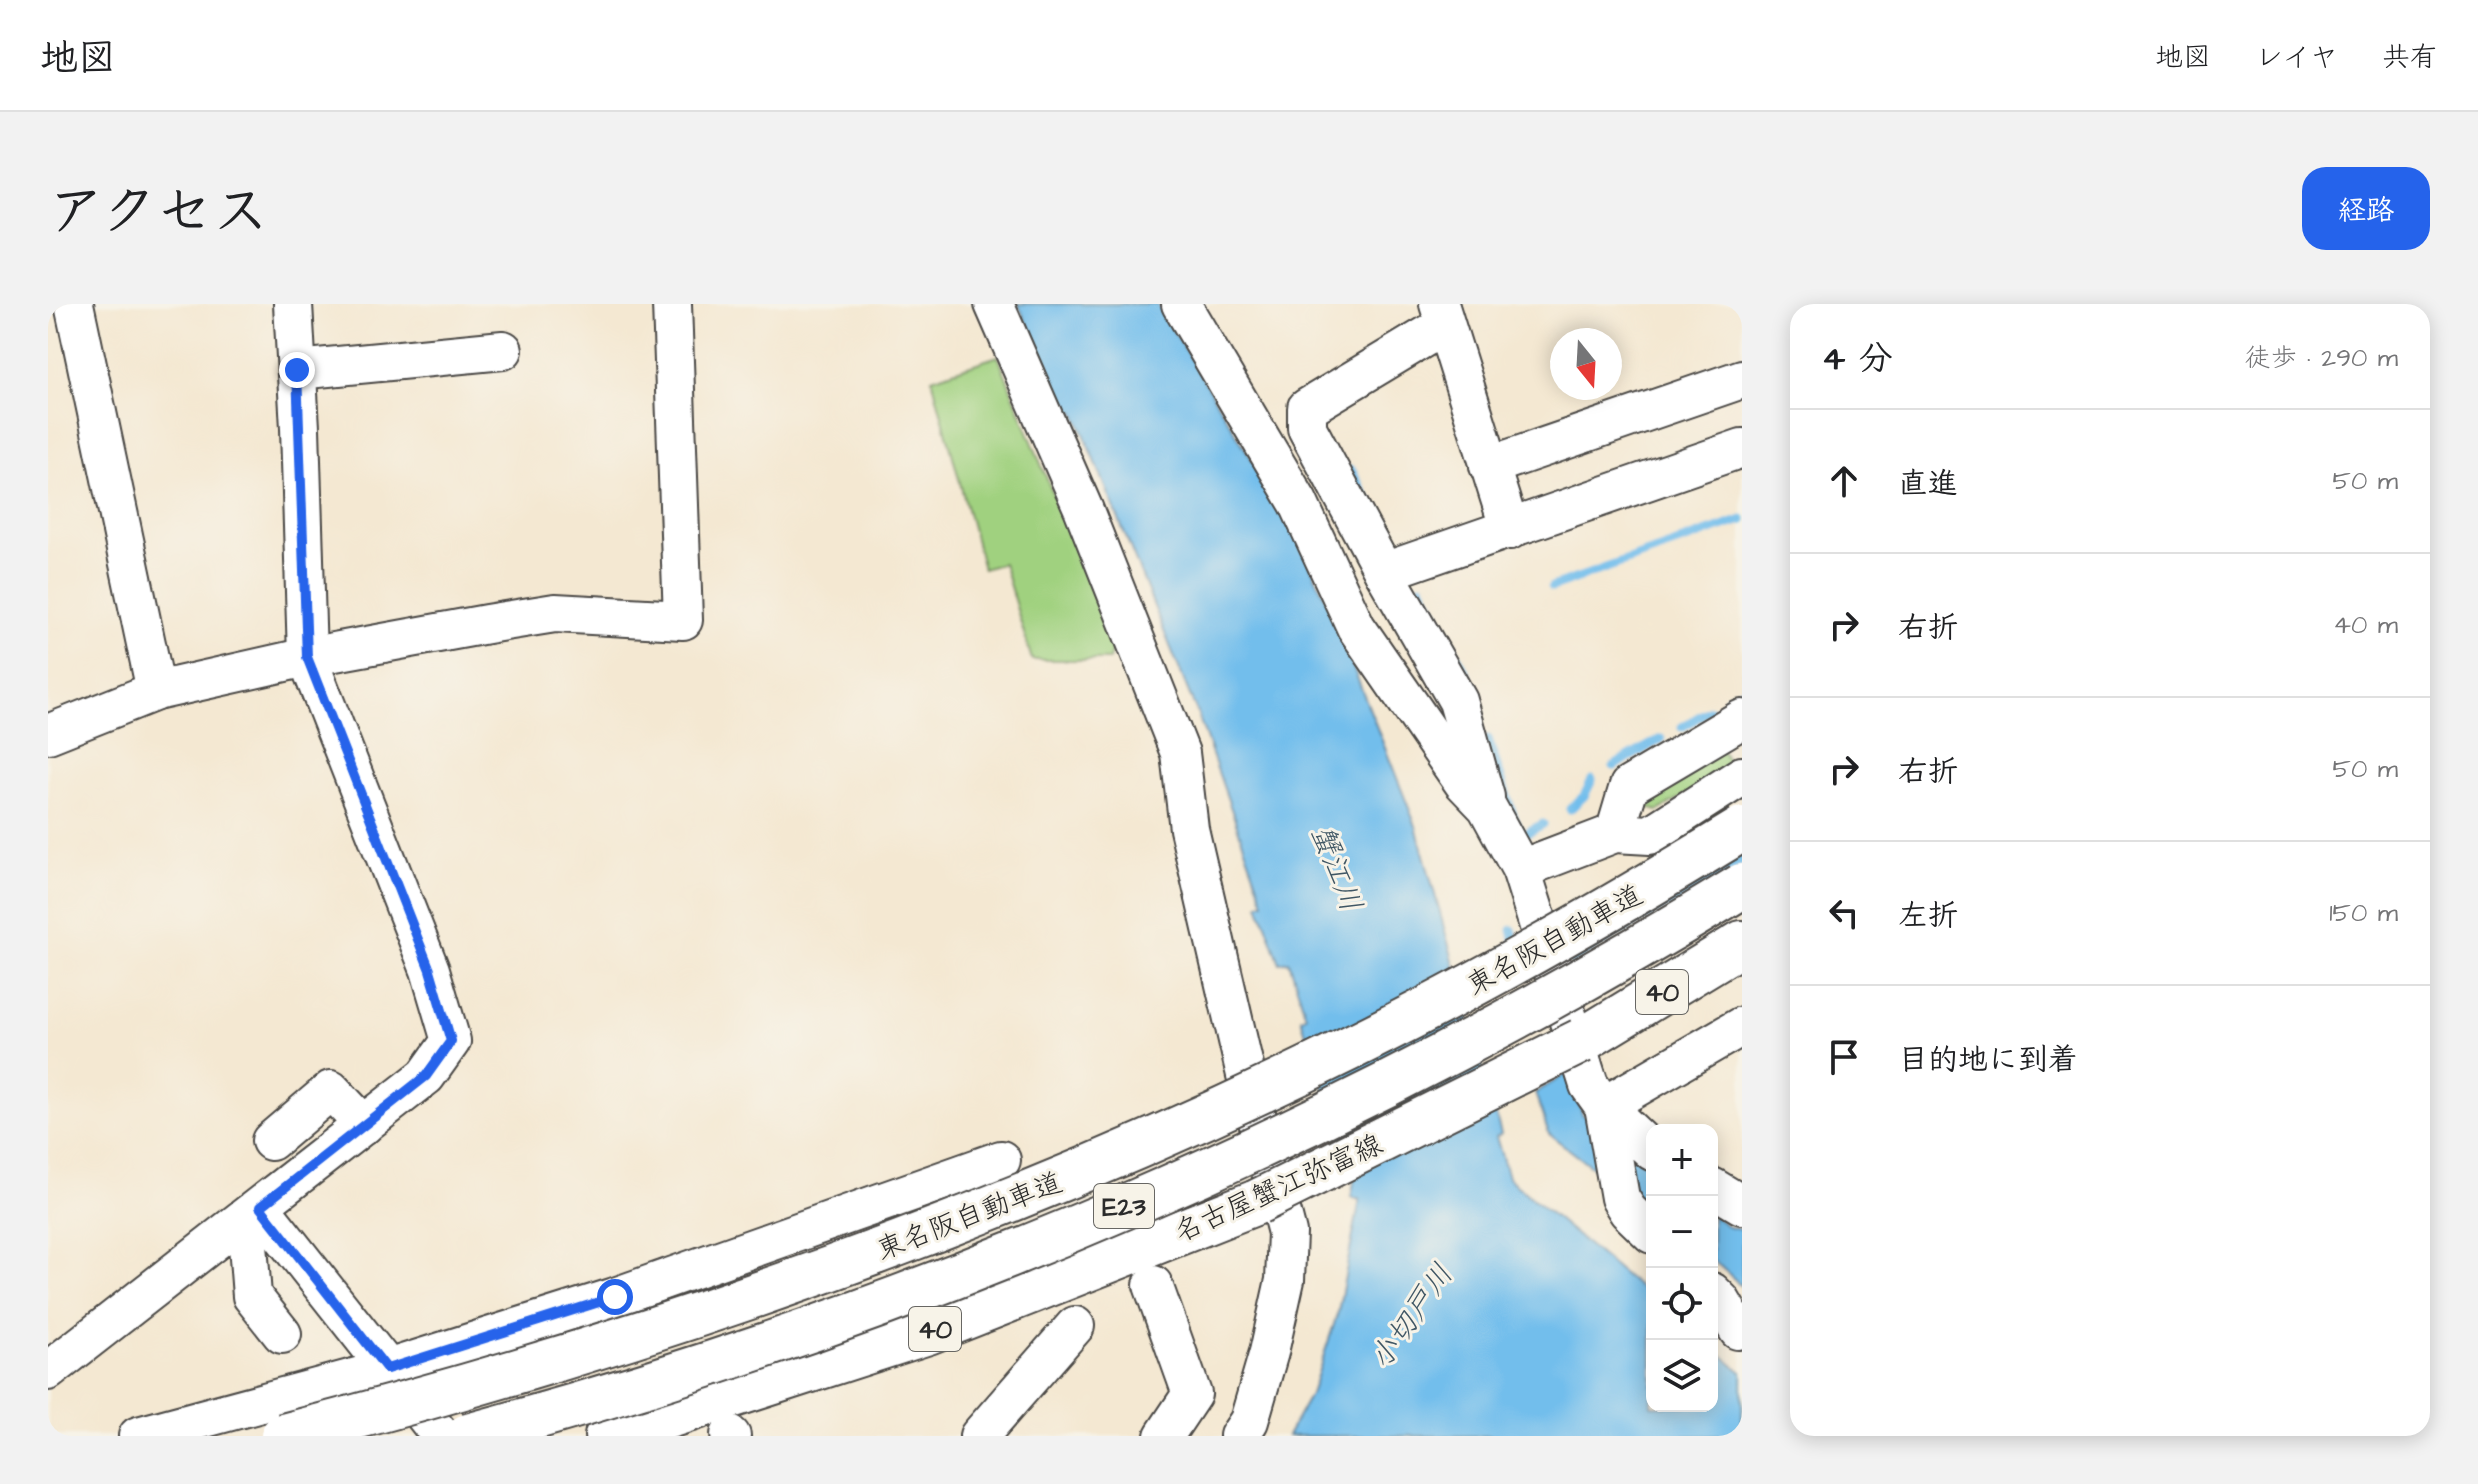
<!DOCTYPE html>
<html lang="ja">
<head>
<meta charset="utf-8">
<style>
	:root { --surface:#fff; --page:#f2f2f2; --text:#202124; --muted:#757577; --line:#e0e0e0; --accent:#2563eb }
	body { margin:0; font-family:"Architects Daughter","Klee One",sans-serif; background:var(--page); color:var(--text) }
	.controls { position:absolute; right:24px; bottom:24px; display:grid; overflow:hidden; border-radius:16px; box-shadow:0 4px 20px #0003 }
	.controls button { width:72px; height:72px; display:grid; place-items:center; padding:0; border:0; border-bottom:2px solid var(--line); background:var(--surface); color:var(--text); font:40px sans-serif }
	.compass { position:absolute; left:1502px; top:24px; width:72px; height:72px; border-radius:50%; background:var(--surface); box-shadow:0 4px 20px #0003; rotate:162deg }
	.stop { position:absolute; width:24px; height:24px; margin:-18px; border:6px solid #2563eb; border-radius:50%; background:#fff }
	.stop.end { background:#2563eb; border-color:#fff; box-shadow:0 2px 8px #0008 }
	.list { margin:0; padding:0; list-style:none }
	h2 { display:flex; justify-content:space-between; align-items:center; height:104px; margin:0; padding:0 32px; font-size:34px }
	h2 small { font-size:26px; font-weight:400; color:var(--muted) }
	.list li { display:grid; grid-template-columns:52px 1fr auto; gap:24px; align-items:center; box-sizing:border-box; height:144px; padding:0 32px; border-top:2px solid var(--line) }
	.list b { display:block; font-size:30px; white-space:nowrap }
	.list em { font-size:26px; font-style:normal; color:var(--muted) }
	.icon { flex:none; width:44px; height:44px; fill:none; stroke:currentColor; stroke-width:2; stroke-linecap:round; stroke-linejoin:round }
	.map { position:relative; flex:none; width:1694px; height:1132px; overflow:hidden; border-radius:24px }
	header { display:flex; align-items:center; gap:48px; box-sizing:border-box; height:112px; padding:0 40px; background:var(--surface); border-bottom:2px solid var(--line) }
	header strong { font-size:38px }
	nav { display:flex; gap:44px; margin-inline-start:auto; font-size:28px }
	.intro { display:flex; align-items:center; justify-content:space-between; box-sizing:border-box; height:192px; padding:0 48px }
	h1 { margin:0; font-size:56px }
	.button { padding:20px 36px; border-radius:24px; background:var(--accent); color:#fff; font-size:28px; font-weight:700 }
	main { display:flex; gap:48px; padding:0 48px }
	aside { flex:1; background:var(--surface); border-radius:24px; box-shadow:0 4px 20px #0003 }
	.map>svg:first-child { display:block }
</style>
</head>
<body>
<header>
<strong>地図</strong>
<nav><a>地図</a><a>レイヤ</a><a>共有</a></nav>
</header>
<div class="intro"><h1>アクセス</h1><a class="button">経路</a></div>
<main>
<div class="map">
<svg width="1694" height="1132" viewBox="0 0 1694 1132">
	<rect width="100%" height="100%" fill="#f7f3e8"/>
	<filter id="ink" filterUnits="userSpaceOnUse"><feTurbulence type="fractalNoise" baseFrequency=".0125" numOctaves="2"/><feDisplacementMap in="SourceGraphic" scale="16" xChannelSelector="R" yChannelSelector="G"/><feConvolveMatrix kernelMatrix="1 2 1 2 8 2 1 2 1" color-interpolation-filters="sRGB"/></filter>
	<filter id="wash" filterUnits="userSpaceOnUse"><feTurbulence type="fractalNoise" baseFrequency=".006" numOctaves="4" result="noise"/><feDisplacementMap in="SourceGraphic" scale="32" xChannelSelector="R" yChannelSelector="G"/><feGaussianBlur stdDeviation="1.8" result="paint"/><feColorMatrix in="noise" values="0 0 0 0 0 0 0 0 0 0 0 0 0 0 0 0 0 1.4 0 .05"/><feComposite in="paint" operator="in"/></filter>
	<g filter="url(#wash)">
		<rect width="100%" height="100%" fill="#f4e8d2"/>
		<g fill="#a0d17f" stroke="#667e55" stroke-width="2">
			<path d="M950,52L1065,341L1061,356H984L955,259L935,265L884,74Z"/>
			<path d="M1670,441L1684,465L1610,507L1601,504L1596,489Z"/>
		</g>
		<g fill="#72beec" stroke="#4e748c" stroke-width="2">
			<path d="M970,0H1109L1244,221L1279,298L1368,522L1453,830L1448,833L1460,873L1468,881L1604,994V1102H1664V1043L1694,1068V1132H1239L1264,1087L1290,1008L1312,896L1303,893L1306,878L1253,714L1258,712L1241,657L1232,659L1211,600L1216,598L1150,411L1027,107L1020,110Z"/>
			<path d="M1522,768L1534,810L1604,866V909L1501,830L1487,789Z"/>
			<path d="M1664,910L1680,923L1694,926V982L1664,955Z"/>
		</g>
		<g fill="none" stroke-linecap="round" stroke-linejoin="round">
			<g stroke="#72beec" stroke-width="9">
				<path d="M1303,166L1348,248"/>
				<path d="M1373,282L1418,369L1425,390"/>
				<path d="M1504,283L1694,216"/>
				<path d="M1680,395L1694,387"/>
				<path d="M1634,423L1662,406"/>
				<path d="M1440,435L1472,532L1495,520"/>
				<path d="M1566,462L1613,435"/>
				<path d="M1522,505L1536,492L1544,476"/>
				<path d="M1464,626L1469,645"/>
				<path d="M1523,656L1694,556"/>
			</g>
		</g>
	</g>
	<g filter="url(#ink)">
		<g fill="none" stroke-linecap="round" stroke-linejoin="round">
			<defs>
				<g id="minor">
					<path d="M26,0L108,387"/>
					<path d="M946,0L1035,204L1132,449L1141,525L1198,771L1239,929L1237,976L1221,1048L1201,1117L1191,1132"/>
					<path d="M1133,0L1250,198L1308,323L1415,478L1439,503L1473,565L1541,781L1556,802L1604,847"/>
					<path d="M1391,0L1462,226"/>
					<path d="M1397,21L1259,104V124L1336,268L1410,397L1437,493"/>
					<path d="M249,66L455,46"/>
					<path d="M1441,162L1694,75"/>
					<path d="M1336,268L1694,144"/>
					<path d="M0,430L108,387L259,353L439,320L507,309L635,316L624,0"/>
					<path d="M1567,529L1581,482L1694,415"/>
					<path d="M1473,565L1567,529L1602,531L1694,472"/>
					<path d="M223,837L283,786L316,821"/>
					<path d="M1664,883L1694,901"/>
					<path d="M212,903L393,1132"/>
					<path d="M198,915L204,992L234,1030"/>
					<path d="M1604,930L1580,907L1572,894L1556,802L1694,722"/>
					<path d="M1105,981L1144,1090L1116,1132"/>
					<path d="M1664,988L1673,997L1690,1026"/>
					<path d="M0,1067L378,772L403,737L382,666L259,353L252,124L245,0"/>
					<path d="M682,1131L683,1132"/>
					<path d="M90,1132L339,1065L567,993L953,856"/>
					<path d="M931,1132L1027,1022"/>
				</g>
				<g id="major">
					<path d="M1533,737L1694,639"/>
					<path d="M559,1132L880,1028L1209,898"/>
				</g>
			</defs>
			<use href="#minor" stroke="#494744" stroke-width="42"/>
			<use href="#major" stroke="#494744" stroke-width="48"/>
			<use href="#minor" stroke="#fff" stroke-width="38"/>
			<use href="#major" stroke="#fff" stroke-width="44"/>
			<defs>
				<path id="major-bridge" d="M1209,898L1533,737"/>
				<g id="highway-bridge">
					<path d="M235,1132C602,1038 964,912 1304,743C1438,677 1567,603 1694,525"/>
					<path d="M420,1132C868,1011 1299,825 1694,582"/>
				</g>
			</defs>
			<use href="#major-bridge" stroke="#494744" stroke-width="48" stroke-linecap="butt"/>
			<use href="#highway-bridge" stroke="#494744" stroke-width="48" stroke-linecap="butt"/>
			<use href="#major-bridge" stroke="#fff" stroke-width="44"/>
			<use href="#highway-bridge" stroke="#fff" stroke-width="44"/>
		</g>
	</g>
	<g fill="none" stroke-linecap="round" stroke-linejoin="round" filter="url(#ink)">
		<path stroke="#2563eb" stroke-width="10" d="M249,66L259,353L382,666L403,737L378,772L212,903L339,1065L567,993"/>
	</g>
	<g text-anchor="middle" stroke-width="6" stroke-linejoin="round" paint-order="stroke">
		<g fill="#f7f3e8" stroke="#686764" stroke-width="2">
			<rect x="1588" y="666" width="52" height="44" rx="6"/>
			<rect x="1046" y="880" width="60" height="44" rx="6"/>
			<rect x="861" y="1003" width="52" height="44" rx="6"/>
		</g>
		<g font-size="26" font-weight="bold" fill="#2b2b2b">
			<text x="1614" y="697">40</text>
			<text x="1076" y="911">E23</text>
			<text x="887" y="1034">40</text>
		</g>
		<g font-size="28" fill="#2b2b2b" stroke="#f7f3e8">
			<text transform="translate(1506 635) rotate(-29)" y="10">東名阪自動車道</text>
			<text transform="translate(1230 883) rotate(-24)" y="10">名古屋蟹江弥富線</text>
			<text transform="translate(921 911) rotate(-21)" y="10">東名阪自動車道</text>
		</g>
		<g font-size="30" font-style="italic" fill="#405765" stroke="#f7f3e8">
			<text transform="translate(1289 564) rotate(69)" y="10">蟹江川</text>
			<text transform="translate(1363 1012) rotate(-55)" y="10">小切戸川</text>
		</g>
	</g>
</svg>
<div class="controls">
<button>+</button>
<button>−</button>
<button><svg class="icon" aria-label="locate" viewBox="0 0 24 24"><circle cx="12" cy="12" r="6"/><path d="M12 2v4M12 18v4M2 12h4M18 12h4"/></svg></button>
<button><svg class="icon" aria-label="layers" viewBox="0 0 24 24"><path d="M12 4l9 5-9 5-9-5zM3 14l9 5 9-5"/></svg></button>
</div>
<svg class="compass" viewBox="-18 -18 36 36"><path d="M0-13l5 13h-10z" fill="#e53935"/><path d="M0 13l5-13h-10z" fill="#757577"/></svg>
<div class="stop" style="left:567px;top:993px"></div>
<div class="stop end" style="left:249px;top:66px"></div>
</div>
<aside>
<h2>4 分<small>徒歩 · 290 m</small></h2>
<ul class="list">
<li><svg class="icon" aria-label="ahead" viewBox="0 0 24 24"><path d="M12 20V5M6 11l6-6 6 6"/></svg><div><b>直進</b></div><em>50 m</em></li>
<li><svg class="icon" aria-label="right" viewBox="0 0 24 24"><path d="M7 20v-9h11M14 6l5 5-5 5"/></svg><div><b>右折</b></div><em>40 m</em></li>
<li><svg class="icon" aria-label="right" viewBox="0 0 24 24"><path d="M7 20v-9h11M14 6l5 5-5 5"/></svg><div><b>右折</b></div><em>50 m</em></li>
<li><svg class="icon" aria-label="left" viewBox="0 0 24 24"><path d="M17 20v-9H6M10 6l-5 5 5 5"/></svg><div><b>左折</b></div><em>150 m</em></li>
<li><svg class="icon" aria-label="arrive" viewBox="0 0 24 24"><path d="M6 21V4h12l-3 4 3 4H6"/></svg><div><b>目的地に到着</b></div></li>
</ul>
</aside>
</main>
</body>
</html>
